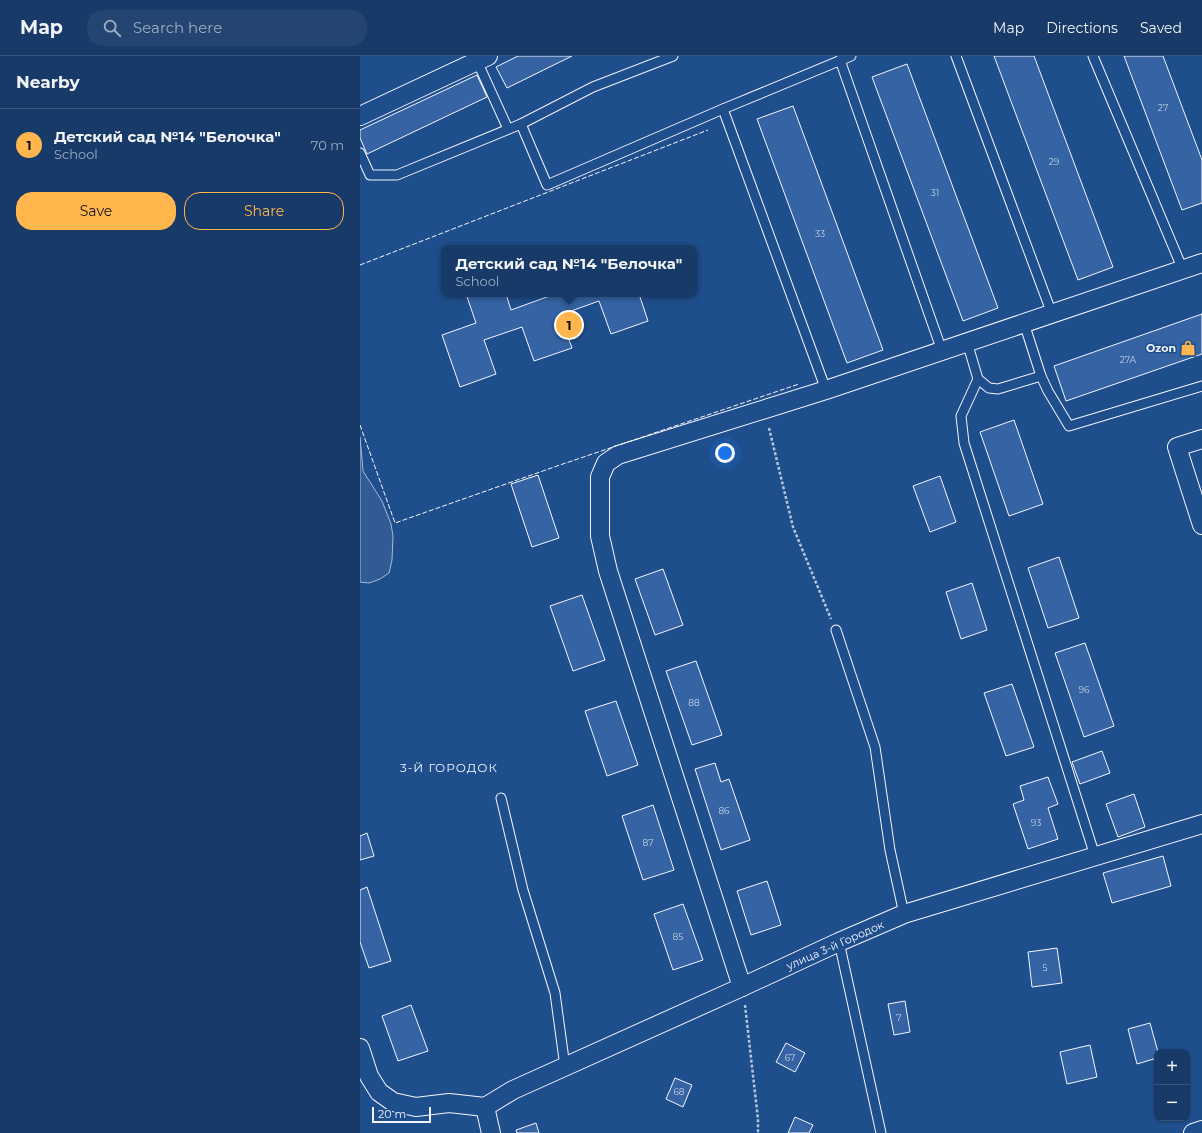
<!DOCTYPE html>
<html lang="en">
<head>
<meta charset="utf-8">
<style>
	:root { --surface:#173a69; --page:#244571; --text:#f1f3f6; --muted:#9eadc0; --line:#36547d; --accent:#ffb74d }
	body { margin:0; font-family:Montserrat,sans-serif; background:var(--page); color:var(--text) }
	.controls { position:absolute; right:12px; bottom:12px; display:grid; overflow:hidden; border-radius:8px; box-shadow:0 1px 3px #0004 }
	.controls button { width:36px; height:36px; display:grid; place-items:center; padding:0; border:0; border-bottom:1px solid var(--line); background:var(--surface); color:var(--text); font:20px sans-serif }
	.scale { position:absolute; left:12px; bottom:10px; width:59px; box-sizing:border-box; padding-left:4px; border:2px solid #f2f6ff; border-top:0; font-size:11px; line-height:14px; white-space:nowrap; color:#f2f6ff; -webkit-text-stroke:3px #1f4e8c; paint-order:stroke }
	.you { position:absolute; left:365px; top:397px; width:14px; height:14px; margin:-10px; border:3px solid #fff; border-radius:50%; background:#1a73e8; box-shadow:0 0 0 6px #1a73e833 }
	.badge { display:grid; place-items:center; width:26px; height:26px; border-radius:50%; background:var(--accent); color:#111; font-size:13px; font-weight:700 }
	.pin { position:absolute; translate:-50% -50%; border:2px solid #fff; box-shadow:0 1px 4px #0006 }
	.popup { position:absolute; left:81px; top:189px; width:256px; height:52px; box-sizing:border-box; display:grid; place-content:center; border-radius:8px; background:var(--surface); filter:drop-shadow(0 1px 3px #0005); font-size:13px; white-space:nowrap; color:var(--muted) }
	.popup b { font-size:15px; color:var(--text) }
	.popup::after { content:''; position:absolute; left:50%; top:100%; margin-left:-8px; border:8px solid transparent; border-top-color:var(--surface) }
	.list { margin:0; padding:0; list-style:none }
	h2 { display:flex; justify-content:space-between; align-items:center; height:52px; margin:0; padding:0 16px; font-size:17px }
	h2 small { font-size:13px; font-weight:400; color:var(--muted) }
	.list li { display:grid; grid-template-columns:26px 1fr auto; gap:12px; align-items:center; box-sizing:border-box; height:72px; padding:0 16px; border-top:1px solid var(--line) }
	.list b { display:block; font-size:15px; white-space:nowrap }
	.list p { margin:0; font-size:13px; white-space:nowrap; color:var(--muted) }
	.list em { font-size:13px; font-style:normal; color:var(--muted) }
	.actions { display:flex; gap:8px; padding:12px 16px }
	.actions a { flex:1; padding:9px 0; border:1px solid var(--accent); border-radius:16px; text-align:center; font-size:14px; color:var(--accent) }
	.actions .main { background:var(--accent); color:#111 }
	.icon { flex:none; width:22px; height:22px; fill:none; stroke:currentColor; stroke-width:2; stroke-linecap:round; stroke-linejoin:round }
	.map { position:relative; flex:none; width:842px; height:1077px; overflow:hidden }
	header { display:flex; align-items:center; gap:24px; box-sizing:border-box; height:56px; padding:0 20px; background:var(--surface); border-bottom:1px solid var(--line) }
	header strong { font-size:19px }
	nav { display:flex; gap:22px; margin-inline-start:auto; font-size:14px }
	.search { width:280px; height:36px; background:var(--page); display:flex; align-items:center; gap:10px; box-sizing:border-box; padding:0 14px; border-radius:16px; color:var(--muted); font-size:15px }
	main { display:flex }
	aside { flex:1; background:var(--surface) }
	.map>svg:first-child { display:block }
</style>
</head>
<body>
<header>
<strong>Map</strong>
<div class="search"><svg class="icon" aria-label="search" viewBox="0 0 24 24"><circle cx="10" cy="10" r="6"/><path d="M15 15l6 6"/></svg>Search here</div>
<nav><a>Map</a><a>Directions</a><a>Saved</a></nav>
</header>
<main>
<aside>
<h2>Nearby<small></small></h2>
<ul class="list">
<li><span class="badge">1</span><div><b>Детский сад №14 &quot;Белочка&quot;</b><p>School</p></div><em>70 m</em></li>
</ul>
<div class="actions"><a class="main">Save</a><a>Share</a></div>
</aside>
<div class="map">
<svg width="842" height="1077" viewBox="0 0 842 1077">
	<rect width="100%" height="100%" fill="#1f4e8c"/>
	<path fill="#305b95" stroke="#a8bbd7" d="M0,381L3,415L22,445L31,468L33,480L32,504L29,517L20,523L9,527L0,526Z"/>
	<g fill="#3563a3" stroke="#f2f6ff">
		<path d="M158,0H212L147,32L136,11Z"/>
		<path d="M634,0H674L753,211L718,224Z"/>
		<path d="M764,0H803L842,104V147L822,154Z"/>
		<path d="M547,8L638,252L603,265L512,21Z"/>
		<path d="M117,19L127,41L7,98L0,82V74Z"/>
		<path d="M433,50L523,294L487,307L397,63Z"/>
		<path d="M106,238H146L151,254L195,238H279L288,265L251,278L239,245L200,259L212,292L174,305L162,271L124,284L136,318L100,331L82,279L116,267Z"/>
		<path d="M842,258V298L706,345L694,310Z"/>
		<path d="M654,364L683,448L649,460L620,376Z"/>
		<path d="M178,419L199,482L172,491L151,428Z"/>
		<path d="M580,420L596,466L570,476L553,430Z"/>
		<path d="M699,501L719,562L688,572L668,512Z"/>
		<path d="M303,513L323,569L295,579L275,523Z"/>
		<path d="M612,527L627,574L601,583L586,536Z"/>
		<path d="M222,539L245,604L213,615L190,550Z"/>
		<path d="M725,587L754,670L724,681L695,597Z"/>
		<path d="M336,605L362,679L332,689L306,615Z"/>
		<path d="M652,628L674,691L646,700L624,637Z"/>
		<path d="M256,645L278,709L247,720L225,655Z"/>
		<path d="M742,695L750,717L720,728L712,706Z"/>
		<path d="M355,707L361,726L369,723L390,784L361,794L335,713Z"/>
		<path d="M688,721L698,748L688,752L698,783L668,793L653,748L664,744L660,730Z"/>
		<path d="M774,738L785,771L758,781L746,748Z"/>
		<path d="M293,749L314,814L283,824L262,760Z"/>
		<path d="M7,777L14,800L0,804V780Z"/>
		<path d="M803,800L811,830L752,847L743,817Z"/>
		<path d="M407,825L421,869L391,879L377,835Z"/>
		<path d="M7,831L31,905L9,912L0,886V834Z"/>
		<path d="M323,848L343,904L313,914L294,858Z"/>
		<path d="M697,892L702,927L672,931L668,896Z"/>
		<path d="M545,945L550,976L534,979L528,948Z"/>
		<path d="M51,949L68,995L38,1005L22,960Z"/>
		<path d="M790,967L798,996H797V1002L777,1008L768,973Z"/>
		<path d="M426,987L445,997L435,1016L416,1006Z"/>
		<path d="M730,989L737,1021L707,1028L700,996Z"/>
		<path d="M315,1022L332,1029L323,1051L306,1043Z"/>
		<path d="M435,1061L453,1069L449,1077H428Z"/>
		<path d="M176,1067L179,1077H157L156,1074Z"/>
	</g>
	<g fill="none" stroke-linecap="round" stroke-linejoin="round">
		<defs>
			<g id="service">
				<path d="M596,0L692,258"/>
				<path d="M733,0L823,214"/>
				<path d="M480,4L582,295"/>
				<path d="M117,5L148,73"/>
				<path d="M161,68L233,31L313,0"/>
				<path d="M0,97L10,119H37L161,68L187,129L363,53"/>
				<path d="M664,267L681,320L688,335L709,370L842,330"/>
				<path d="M607,286L618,323L601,360L604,387L735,800"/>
				<path d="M618,323L629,332L638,333L681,320"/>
				<path d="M466,334L363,53L491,0"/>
				<path d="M476,574L515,691L530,794L544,858"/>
				<path d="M141,742L163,834L195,937L205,1011"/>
				<path d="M479,886L521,1077"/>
			</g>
			<g id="minor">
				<path d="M0,60L128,0"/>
				<path d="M842,383L817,391L842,469"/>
				<path d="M382,931L248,515L240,480V421L246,407L258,399L466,334L842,207"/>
				<path d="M0,992L9,1020L19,1036L33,1046L56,1051L89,1047L125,1051"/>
				<path d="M125,1051L153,1034L382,931L479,886L544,858L842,768"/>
				<path d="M125,1051L131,1077"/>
				<path d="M833,1077L842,1074"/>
			</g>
		</defs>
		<use href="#service" stroke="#f2f6ff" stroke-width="11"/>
		<use href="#minor" stroke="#f2f6ff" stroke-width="20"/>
		<g stroke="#b3c4dc" stroke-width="2.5" stroke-dasharray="3 2" stroke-linecap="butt">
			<path d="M409,372L433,471L471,563"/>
			<path d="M385,949L398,1063V1077"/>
		</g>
		<use href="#service" stroke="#1f4e8c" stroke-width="9"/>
		<use href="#minor" stroke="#1f4e8c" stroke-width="18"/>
		<g stroke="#f2f6ff" stroke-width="1" stroke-dasharray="5 2" stroke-linecap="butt">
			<path d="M0,209L348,74"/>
			<path d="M0,369L35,467L197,410L439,328"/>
		</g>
	</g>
	<defs>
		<symbol id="shop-bare" viewBox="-9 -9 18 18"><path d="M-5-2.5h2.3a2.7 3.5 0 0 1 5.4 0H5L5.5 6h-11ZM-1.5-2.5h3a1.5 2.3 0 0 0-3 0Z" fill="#ffb74d" stroke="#1f4e8c" stroke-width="2.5" paint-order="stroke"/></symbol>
	</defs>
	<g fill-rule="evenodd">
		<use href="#shop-bare" x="817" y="281" width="22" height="22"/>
	</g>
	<g text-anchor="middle" stroke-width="3" stroke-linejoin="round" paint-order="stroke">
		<g font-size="9" fill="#c3d1e8">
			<text x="803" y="55">27</text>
			<text x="694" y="109">29</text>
			<text x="575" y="140">31</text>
			<text x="460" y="181">33</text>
			<text x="768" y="307">27А</text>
			<text x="724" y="637">96</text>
			<text x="334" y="650">88</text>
			<text x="364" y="758">86</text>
			<text x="676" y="770">93</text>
			<text x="288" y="790">87</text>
			<text x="318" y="884">85</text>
			<text x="685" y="915">5</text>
			<text x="539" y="965">7</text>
			<text x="430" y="1005">67</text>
			<text x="319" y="1039">68</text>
		</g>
		<g font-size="11" font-weight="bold" fill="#f2f6ff" stroke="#1f4e8c" text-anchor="end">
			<text x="816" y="296">Ozon</text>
		</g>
		<g font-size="11" fill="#f2f6ff" stroke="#1f4e8c">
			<text transform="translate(475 889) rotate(-24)" y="4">улица 3-й Городок</text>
		</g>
		<g font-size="12" letter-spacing="1" fill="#f2f6ff" stroke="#1f4e8c">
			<text x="89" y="716">3-Й ГОРОДОК</text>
		</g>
	</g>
</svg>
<div class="controls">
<button>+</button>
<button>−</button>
</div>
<div class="scale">20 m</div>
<div class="you"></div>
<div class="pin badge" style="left:209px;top:269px">1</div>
<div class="popup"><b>Детский сад №14 &quot;Белочка&quot;</b>School</div>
</div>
</main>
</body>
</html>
